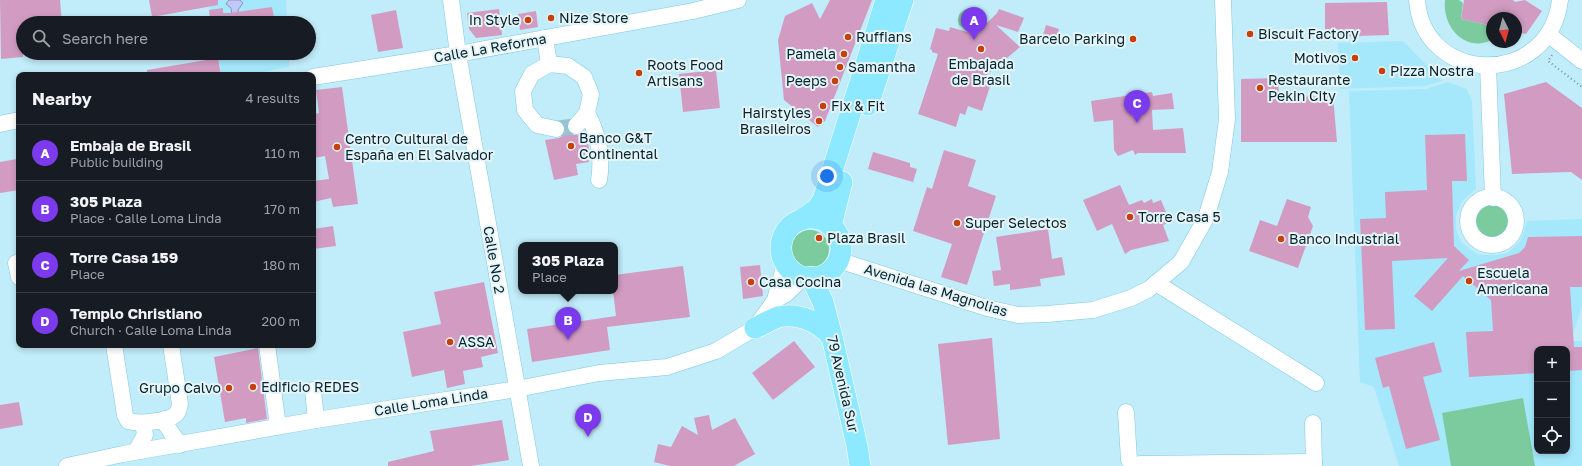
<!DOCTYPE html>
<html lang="en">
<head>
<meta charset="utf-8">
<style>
	:root { --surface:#171b24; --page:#20242c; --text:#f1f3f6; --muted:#9ea1a6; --line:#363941; --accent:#7c3aed }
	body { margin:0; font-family:"Golos Text",sans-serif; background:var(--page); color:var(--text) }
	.controls { position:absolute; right:12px; bottom:12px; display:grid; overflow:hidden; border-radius:8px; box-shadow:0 2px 6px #0003 }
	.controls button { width:36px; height:36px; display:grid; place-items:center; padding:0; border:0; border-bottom:1px solid var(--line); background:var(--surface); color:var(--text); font:20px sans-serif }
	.compass { position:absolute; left:1486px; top:12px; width:36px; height:36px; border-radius:50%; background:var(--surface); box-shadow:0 2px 6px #0003; rotate:174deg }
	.you { position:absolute; left:827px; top:176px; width:14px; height:14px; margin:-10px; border:3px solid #fff; border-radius:50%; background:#1a73e8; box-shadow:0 0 0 6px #1a73e833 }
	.badge { display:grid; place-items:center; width:26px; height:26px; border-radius:50%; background:var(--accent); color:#fff; font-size:13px; font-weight:700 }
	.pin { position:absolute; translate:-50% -33px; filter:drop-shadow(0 1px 2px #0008) }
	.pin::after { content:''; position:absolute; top:21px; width:14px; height:12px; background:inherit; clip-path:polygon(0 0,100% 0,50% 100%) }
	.popup { position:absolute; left:518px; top:242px; width:100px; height:52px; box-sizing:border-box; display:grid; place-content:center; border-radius:8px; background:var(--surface); filter:drop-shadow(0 1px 3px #0005); font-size:13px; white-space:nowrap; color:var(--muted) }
	.popup b { font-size:15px; color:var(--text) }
	.popup::after { content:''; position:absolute; left:50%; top:100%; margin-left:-8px; border:8px solid transparent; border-top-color:var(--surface) }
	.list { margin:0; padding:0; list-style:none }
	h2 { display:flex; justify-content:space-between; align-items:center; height:52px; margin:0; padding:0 16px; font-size:17px }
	h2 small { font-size:13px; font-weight:400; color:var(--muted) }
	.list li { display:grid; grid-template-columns:26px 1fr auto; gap:12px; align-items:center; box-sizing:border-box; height:56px; padding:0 16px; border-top:1px solid var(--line) }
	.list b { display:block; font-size:15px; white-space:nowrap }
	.list p { margin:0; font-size:13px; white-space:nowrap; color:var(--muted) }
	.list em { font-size:13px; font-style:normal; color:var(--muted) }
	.icon { flex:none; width:22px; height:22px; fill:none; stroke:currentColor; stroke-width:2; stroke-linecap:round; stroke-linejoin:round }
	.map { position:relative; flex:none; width:1582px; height:466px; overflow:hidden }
	.search { position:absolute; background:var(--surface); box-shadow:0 2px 6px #0003; left:16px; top:16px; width:300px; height:44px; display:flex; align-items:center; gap:10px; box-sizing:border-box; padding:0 14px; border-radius:22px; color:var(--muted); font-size:15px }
	.panel { position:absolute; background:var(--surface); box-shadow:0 2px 6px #0003; left:16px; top:72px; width:300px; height:276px; border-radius:8px }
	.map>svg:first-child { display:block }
</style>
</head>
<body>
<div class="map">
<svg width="1582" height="466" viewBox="0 0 1582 466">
	<rect width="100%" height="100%" fill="#c1ecf9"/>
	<g fill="#a5e8fc" fill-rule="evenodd">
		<path d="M208,0H286L287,23H213Z"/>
		<path d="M1403,41L1442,81L1425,86L1340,89L1338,43Z"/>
		<path d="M218,53H289V67L247,75H222Z"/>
		<path d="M1448,82L1467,89L1472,102L1476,189L1462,201L1456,215V229L1461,242L1477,254L1483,255H1497L1507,253L1519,243L1524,232L1527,221L1582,219V306L1571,341H1582V466H1399L1374,387L1360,382L1349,91L1426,89ZM1537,349H1567V451H1537Z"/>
	</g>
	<g fill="#7ccb9e">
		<path d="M1445,0H1459L1463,3L1461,19L1492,26V40C1465,53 1442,27 1445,0Z"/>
		<path d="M969,8L976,10L980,17L981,20L968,31L959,25C956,17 960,10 969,8Z"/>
		<circle cx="1491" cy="222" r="20"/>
		<circle cx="810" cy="249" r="19"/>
		<path d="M1523,398L1535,466H1451L1442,413Z"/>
	</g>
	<path fill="#c1c8f8" stroke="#8897bb" d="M229,0H240L243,3L238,10L239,16L232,17L231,8L226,4Z"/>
	<g fill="#d29cc2">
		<path d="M0,0H60L62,23H23V57L1,59Z"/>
		<path d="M149,0H218V5L152,17Z"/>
		<path d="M830,0H872L825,121L818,127L784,100L778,40L785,16L812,3L820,19Z"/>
		<path d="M1464,0H1513L1515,2L1525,0L1542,11L1526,34L1516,32V18H1492V26L1461,19Z"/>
		<path d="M1387,2L1389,35L1325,37V3Z"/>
		<path d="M272,7L275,23H213V21L210,22L209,10L223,8V13H229Z"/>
		<path d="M499,9L502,35L476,38L469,29L467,13Z"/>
		<path d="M999,9L1024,18L1018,32L996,25L1020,47L983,78L992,80L982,111L968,106L965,115L960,113L956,127L918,114L938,54L932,52V50L930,49L936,28L949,31L950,27L967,32L982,18L987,23L997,13Z"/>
		<path d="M396,10L403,48L378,52L371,15Z"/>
		<path d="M536,11L538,27L520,30L518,14Z"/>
		<path d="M1046,25L1059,29L1055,43L1042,39Z"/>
		<path d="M218,58L221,75H147V70Z"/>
		<path d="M716,70L720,108L683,112L679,74Z"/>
		<path d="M1278,78L1279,97L1333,96L1337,142H1241V79Z"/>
		<path d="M1546,82L1582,108V180L1571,172L1512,174L1504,94Z"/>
		<path d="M342,87L358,204L333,207L331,198L313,202V181L329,179L325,156L313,158V114L319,113L316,90Z"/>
		<path d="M1152,92L1153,96L1172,93L1174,109L1152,110L1153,130L1183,128L1186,153H1138L1135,155L1133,150L1118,156L1114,150L1113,120L1094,122L1091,101Z"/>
		<path d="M568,121L567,129L570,133L574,135H579L584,132L585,138H587L590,154H587L589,162L576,164L578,175L554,180L545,140L559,138L563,136L565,131L563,122Z"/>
		<path d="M1465,134L1467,181H1452L1454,246L1469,260L1459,271L1519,253L1525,247L1528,237L1582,236V287H1570L1574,347H1582V370L1567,371V349H1537V373L1469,377L1466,332L1493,331L1491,300L1463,276L1432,311L1414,296L1448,258L1392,261L1395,329L1365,330L1360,219L1386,218L1385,192L1427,190L1425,135Z"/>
		<path d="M944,150L976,160L968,186L996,196L967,285L941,277L952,244L913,231L927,187L932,189Z"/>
		<path d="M873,152L910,163V167L917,169L913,182L868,169Z"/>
		<path d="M17,159L19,190L0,193V162Z"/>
		<path d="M1120,185L1129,205L1142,200L1144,203L1152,199L1153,203L1161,200L1170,222L1163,225L1169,241L1131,250L1125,254L1112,224L1097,231L1083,200Z"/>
		<path d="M1287,199L1311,207L1308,217L1313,226L1298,268L1249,251L1260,220L1277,226Z"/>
		<path d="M333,226L336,246L313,249V229Z"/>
		<path d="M1048,229L1052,259L1062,257L1065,275L1040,279L1041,286L1010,290V284L994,286L992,271L1001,270L996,237Z"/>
		<path d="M760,265L763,296L743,299L740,267Z"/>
		<path d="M683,266L690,317L607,327L610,350L532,362L527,329L616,316L613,291H615V275Z"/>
		<path d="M484,282L498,353L481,357L483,367L463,371L465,384L447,388L444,370L412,377L403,332L441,324L434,292Z"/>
		<path d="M992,338L1000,439L948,445L938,344Z"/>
		<path d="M794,341L815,367L773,400L752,373Z"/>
		<path d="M1434,342L1442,372L1423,377L1440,440L1406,449L1389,386L1383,388L1375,358Z"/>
		<path d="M258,348L267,419L246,423V418L225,422L214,357Z"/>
		<path d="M19,402L23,425L0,429V405Z"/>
		<path d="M709,415L712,430L735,418L755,454L734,466H670L654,462L658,444L671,447L682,426L698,435L694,418Z"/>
		<path d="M502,420L509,460L471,466H388V462L434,451L430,431Z"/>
	</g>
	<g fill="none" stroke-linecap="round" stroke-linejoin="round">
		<path stroke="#9bc4d0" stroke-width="16" stroke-dasharray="16 8" stroke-linecap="butt" d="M556,129L576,126"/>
		<defs>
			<g id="minor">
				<path d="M451,0L458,54L531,466"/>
				<path d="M1417,0C1423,85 1549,89 1560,0"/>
				<path d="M1548,34L1582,61"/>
				<path d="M545,38L549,64"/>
				<path d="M1488,66L1493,198"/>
				<path d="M313,77L458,54L693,11L738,0"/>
				<path d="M587,113C598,133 603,158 599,180"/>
				<path d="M0,124L19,120"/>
				<path d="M556,129L537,125L525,110L523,91L532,74L549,64L568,66L584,77L591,94L587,113L576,126"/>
				<circle cx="1492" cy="221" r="24"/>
				<path d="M838,260L987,308L1018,315L1047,314L1093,310L1131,298L1149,289L1181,262L1206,218L1220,172L1227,119L1223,0"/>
				<path d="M16,263L19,277"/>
				<path d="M1156,283L1316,383"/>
				<path d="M775,300L786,294L804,277"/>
				<path d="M114,345L125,415L128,421C138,424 170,422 177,413C179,411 179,407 180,404L171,345"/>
				<path d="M267,345L278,426"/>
				<path d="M313,390L316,420"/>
				<path d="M1126,412L1129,460"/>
				<path d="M165,419L166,425L180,445"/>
				<path d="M1313,423L1314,466"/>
				<path d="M136,451L145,435L143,423"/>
				<path d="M1140,464L1314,462"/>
				<path d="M67,466L123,454L316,420L517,389L599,373L667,367L716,351L755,328L775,300L785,264"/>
			</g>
			<g id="major">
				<path d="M868,105L903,0"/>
				<circle cx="811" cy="248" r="30"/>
				<path d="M801,220L817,209L823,200L886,0"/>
				<path d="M831,226L842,182"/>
				<path d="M811,277L823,302L832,337L857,446L860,466"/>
				<path d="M755,328C762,325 770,320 778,317C798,312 819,322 832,337"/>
			</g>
		</defs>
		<use href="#minor" stroke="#7ec9df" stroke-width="17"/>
		<use href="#major" stroke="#fff" stroke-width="22"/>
		<path stroke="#6d949f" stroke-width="2" stroke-dasharray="1 3" stroke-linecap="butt" d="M1552,55L1548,61L1582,87"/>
		<use href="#minor" stroke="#fff" stroke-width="16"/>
		<use href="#major" stroke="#8ce9ff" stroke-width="21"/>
	</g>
	<g fill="#c74008" stroke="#e6f4f8" stroke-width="1.5">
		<circle cx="551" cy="18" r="4"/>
		<circle cx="528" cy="20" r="4"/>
		<circle cx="1250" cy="34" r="4"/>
		<circle cx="848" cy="37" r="4"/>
		<circle cx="1133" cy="39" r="4"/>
		<circle cx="981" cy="49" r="4"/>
		<circle cx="844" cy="54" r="4"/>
		<circle cx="1355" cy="58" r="4"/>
		<circle cx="840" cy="67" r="4"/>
		<circle cx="1382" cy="71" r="4"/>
		<circle cx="639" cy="73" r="4"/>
		<circle cx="835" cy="81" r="4"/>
		<circle cx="1260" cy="88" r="4"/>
		<circle cx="823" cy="106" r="4"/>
		<circle cx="819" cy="121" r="4"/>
		<circle cx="571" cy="146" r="4"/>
		<circle cx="337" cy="147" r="4"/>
		<circle cx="1130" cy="217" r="4"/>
		<circle cx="957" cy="223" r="4"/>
		<circle cx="819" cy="238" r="4"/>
		<circle cx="1281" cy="239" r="4"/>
		<circle cx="1469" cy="281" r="4"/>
		<circle cx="751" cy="282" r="4"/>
		<circle cx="450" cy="342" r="4"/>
		<circle cx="253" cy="387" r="4"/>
		<circle cx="229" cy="388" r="4"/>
	</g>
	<g text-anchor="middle" stroke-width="4" stroke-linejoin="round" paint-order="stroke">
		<g font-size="14" fill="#03242d" stroke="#e6f4f8" text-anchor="start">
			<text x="559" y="23">Nize Store</text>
			<text x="520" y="25" text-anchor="end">In Style</text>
			<text x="1258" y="39">Biscuit Factory</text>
			<text x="856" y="42">Ruffians</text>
			<text x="1125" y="44" text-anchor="end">Barcelo Parking</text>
			<text x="836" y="59" text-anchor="end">Pamela</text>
			<text x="1347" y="63" text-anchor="end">Motivos</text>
			<text x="981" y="69" text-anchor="middle">Embajada<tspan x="981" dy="16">de Brasil</tspan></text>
			<text x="647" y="70">Roots Food<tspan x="647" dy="16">Artisans</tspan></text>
			<text x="848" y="72">Samantha</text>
			<text x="1390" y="76">Pizza Nostra</text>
			<text x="1268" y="85">Restaurante<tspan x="1268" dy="16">Pekin City</tspan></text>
			<text x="827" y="86" text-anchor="end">Peeps</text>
			<text x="831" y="111">Fix &amp; Fit</text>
			<text x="811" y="118" text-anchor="end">Hairstyles<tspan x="811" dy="16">Brasileiros</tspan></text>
			<text x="579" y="143">Banco G&amp;T<tspan x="579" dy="16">Continental</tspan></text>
			<text x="345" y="144">Centro Cultural de<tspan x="345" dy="16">España en El Salvador</tspan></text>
			<text x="1138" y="222">Torre Casa 5</text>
			<text x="965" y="228">Super Selectos</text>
			<text x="827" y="243">Plaza Brasil</text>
			<text x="1289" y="244">Banco Industrial</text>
			<text x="1477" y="278">Escuela<tspan x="1477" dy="16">Americana</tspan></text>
			<text x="759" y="287">Casa Cocina</text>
			<text x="458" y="347">ASSA</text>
			<text x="261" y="392">Edificio REDES</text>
			<text x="221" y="393" text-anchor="end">Grupo Calvo</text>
		</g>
		<g font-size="14" fill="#03242d" stroke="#e6f4f8">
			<text transform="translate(490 48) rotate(-10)" y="5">Calle La Reforma</text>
			<text transform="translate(494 260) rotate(80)" y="5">Calle No 2</text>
			<text transform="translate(936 290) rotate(17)" y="5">Avenida las Magnolias</text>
			<text transform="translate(843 384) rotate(77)" y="5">79 Avenida Sur</text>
			<text transform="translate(431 402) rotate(-9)" y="5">Calle Loma Linda</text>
		</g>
	</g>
</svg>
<div class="controls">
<button>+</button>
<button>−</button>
<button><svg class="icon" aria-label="locate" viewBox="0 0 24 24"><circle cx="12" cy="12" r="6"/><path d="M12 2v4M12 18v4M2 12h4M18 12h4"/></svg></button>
</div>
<svg class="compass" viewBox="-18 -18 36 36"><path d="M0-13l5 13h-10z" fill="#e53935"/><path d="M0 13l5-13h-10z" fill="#9ea1a6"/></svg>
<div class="you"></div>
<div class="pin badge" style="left:974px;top:40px">A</div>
<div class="pin badge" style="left:568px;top:340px">B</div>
<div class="popup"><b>305 Plaza</b>Place</div>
<div class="pin badge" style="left:1137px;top:123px">C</div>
<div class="pin badge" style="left:588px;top:437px">D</div>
<div class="search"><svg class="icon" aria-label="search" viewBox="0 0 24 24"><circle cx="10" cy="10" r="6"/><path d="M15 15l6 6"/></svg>Search here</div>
<section class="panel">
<h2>Nearby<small>4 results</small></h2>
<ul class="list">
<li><span class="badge">A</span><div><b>Embaja de Brasil</b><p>Public building</p></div><em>110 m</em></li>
<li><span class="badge">B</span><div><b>305 Plaza</b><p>Place · Calle Loma Linda</p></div><em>170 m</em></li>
<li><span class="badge">C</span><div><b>Torre Casa 159</b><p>Place</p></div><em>180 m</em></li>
<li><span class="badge">D</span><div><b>Templo Christiano</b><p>Church · Calle Loma Linda</p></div><em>200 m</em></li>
</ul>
</section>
</div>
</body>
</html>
